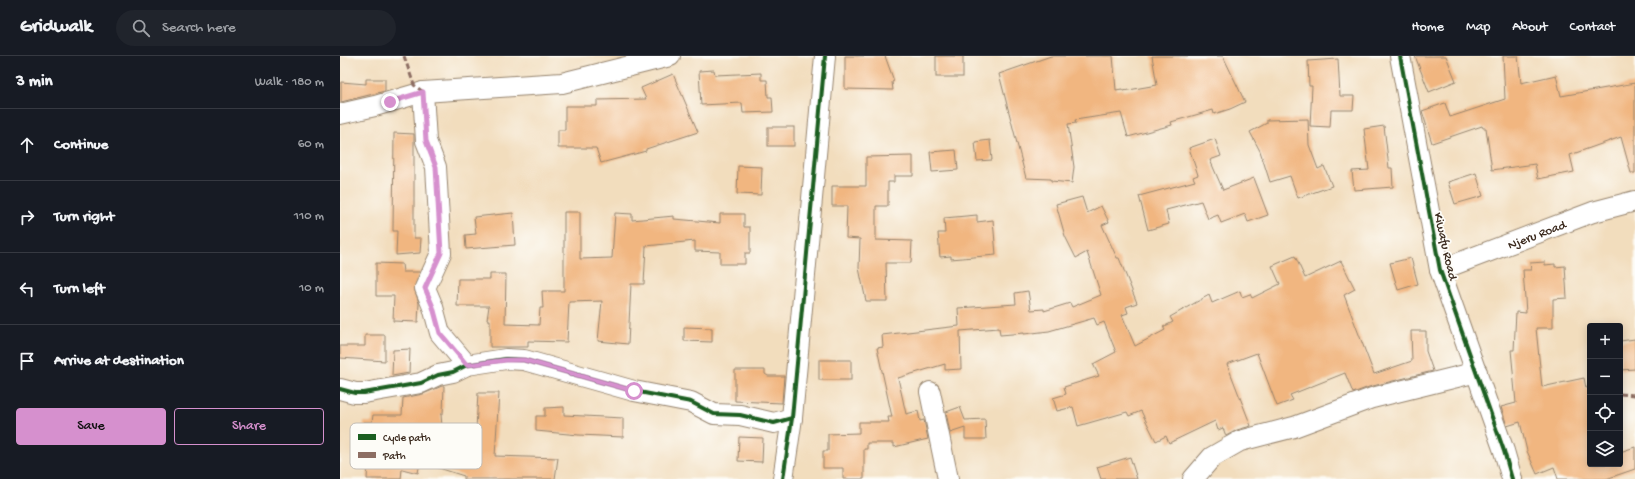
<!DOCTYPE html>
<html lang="en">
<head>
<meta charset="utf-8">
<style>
	:root { --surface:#171b24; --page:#20242c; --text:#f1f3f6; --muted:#9ea1a6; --line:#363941; --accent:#d690ce }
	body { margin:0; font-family:"Gochi Hand",sans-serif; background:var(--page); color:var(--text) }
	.controls { position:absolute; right:12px; bottom:12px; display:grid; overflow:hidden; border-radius:4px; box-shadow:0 2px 10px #0003 }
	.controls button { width:36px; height:36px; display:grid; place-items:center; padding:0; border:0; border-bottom:1px solid var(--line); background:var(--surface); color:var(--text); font:20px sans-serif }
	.stop { position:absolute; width:12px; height:12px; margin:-9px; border:3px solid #d690ce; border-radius:50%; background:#fff }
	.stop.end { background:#d690ce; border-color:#fff; box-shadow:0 1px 4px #0008 }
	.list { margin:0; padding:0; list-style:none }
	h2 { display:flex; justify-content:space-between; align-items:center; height:52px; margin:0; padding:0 16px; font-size:17px }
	h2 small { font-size:13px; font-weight:400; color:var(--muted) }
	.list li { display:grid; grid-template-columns:26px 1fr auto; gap:12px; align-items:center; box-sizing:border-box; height:72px; padding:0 16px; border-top:1px solid var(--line) }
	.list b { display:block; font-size:15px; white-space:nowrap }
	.list em { font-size:13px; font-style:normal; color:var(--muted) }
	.actions { display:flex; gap:8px; padding:12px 16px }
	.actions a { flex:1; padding:9px 0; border:1px solid var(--accent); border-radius:4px; text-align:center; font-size:14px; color:var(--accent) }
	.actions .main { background:var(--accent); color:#111 }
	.icon { flex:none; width:22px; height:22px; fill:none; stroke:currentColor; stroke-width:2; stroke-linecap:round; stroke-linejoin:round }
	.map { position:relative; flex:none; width:1295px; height:423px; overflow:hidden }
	header { display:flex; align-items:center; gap:24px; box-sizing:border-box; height:56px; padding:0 20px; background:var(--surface); border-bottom:1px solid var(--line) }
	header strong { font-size:19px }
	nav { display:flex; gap:22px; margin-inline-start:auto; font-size:14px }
	.search { width:280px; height:36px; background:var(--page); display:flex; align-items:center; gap:10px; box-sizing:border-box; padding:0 14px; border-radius:22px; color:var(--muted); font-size:15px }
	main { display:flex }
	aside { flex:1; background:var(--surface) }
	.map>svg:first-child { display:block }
</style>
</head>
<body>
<header>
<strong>Gridwalk</strong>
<div class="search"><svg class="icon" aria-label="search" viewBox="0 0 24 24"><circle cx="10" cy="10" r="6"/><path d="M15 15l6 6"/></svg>Search here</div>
<nav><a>Home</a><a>Map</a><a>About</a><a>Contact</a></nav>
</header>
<main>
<aside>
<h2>3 min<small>Walk · 180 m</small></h2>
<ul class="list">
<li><svg class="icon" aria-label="ahead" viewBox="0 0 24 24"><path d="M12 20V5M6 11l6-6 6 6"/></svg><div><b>Continue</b></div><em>60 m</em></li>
<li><svg class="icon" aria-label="right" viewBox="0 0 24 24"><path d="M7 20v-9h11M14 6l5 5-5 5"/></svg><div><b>Turn right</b></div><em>110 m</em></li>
<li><svg class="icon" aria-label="left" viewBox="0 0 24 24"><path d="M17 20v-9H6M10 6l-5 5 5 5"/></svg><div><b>Turn left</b></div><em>10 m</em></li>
<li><svg class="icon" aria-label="arrive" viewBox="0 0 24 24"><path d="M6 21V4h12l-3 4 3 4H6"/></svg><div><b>Arrive at destination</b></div></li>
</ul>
<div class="actions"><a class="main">Save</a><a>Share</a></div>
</aside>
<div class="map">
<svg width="1295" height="423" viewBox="0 0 1295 423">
	<rect width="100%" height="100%" fill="#fdfcf7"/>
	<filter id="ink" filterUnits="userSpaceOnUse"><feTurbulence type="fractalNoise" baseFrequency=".025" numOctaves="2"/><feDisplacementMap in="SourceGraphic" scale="8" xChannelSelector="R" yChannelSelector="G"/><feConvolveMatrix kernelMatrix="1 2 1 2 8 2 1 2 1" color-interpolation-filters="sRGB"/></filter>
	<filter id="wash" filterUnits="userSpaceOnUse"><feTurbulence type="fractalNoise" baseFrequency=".012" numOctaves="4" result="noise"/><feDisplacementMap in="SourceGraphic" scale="16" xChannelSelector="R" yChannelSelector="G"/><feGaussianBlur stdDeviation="0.9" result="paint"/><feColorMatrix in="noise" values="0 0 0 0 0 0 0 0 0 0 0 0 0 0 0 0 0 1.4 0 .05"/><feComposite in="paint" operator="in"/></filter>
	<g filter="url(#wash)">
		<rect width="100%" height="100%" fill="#f2ddbd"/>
		<g id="blocks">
			<g fill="#f1b680">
				<path d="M505,0H545L554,25L552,26L553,34L505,33Z"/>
				<rect x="596" y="0" width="27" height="21"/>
				<path d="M711,0H773L776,34L782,33L783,35L817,29L812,0H883L905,46L890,53L874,58L873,54L831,66L832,69L788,81L781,57L735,64L736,67L728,68L734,111L732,127L711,125V123L686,122L659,18Z"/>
				<path d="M1075,0H1106L1116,25L1089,36Z"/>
				<path d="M1163,0H1178L1181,27L1216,19L1221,40L1295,27V117H1291L1281,81L1230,99L1234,116L1198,123L1195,108L1152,114L1146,72H1143L1142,70L1092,87L1082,55L1105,47L1110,61L1165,43Z"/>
				<path d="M998,3L1000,40H1014L1013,54H991L990,71L970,70L972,30H969L968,5Z"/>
				<path d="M374,14L375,19L421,17V24H427L428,41H432L433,56L403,57L402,47L361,49L359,15Z"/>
				<path d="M333,18L358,76L306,93V95L261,107L256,92H218V74H225V50H257V44L306,43L301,32Z"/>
				<path d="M26,23H45V35L1,46V26L26,28Z"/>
				<path d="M968,63L969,89L978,113L984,110L992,130L958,142L950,120L930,126L920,95L910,76L927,67V64Z"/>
				<path d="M1044,70L1049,112H1052L1053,131L1014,134L1012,115L1029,114L1024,73Z"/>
				<rect x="428" y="71" width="26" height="19"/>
				<path d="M54,77L74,78V182H81L80,197L56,199L57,175H53Z"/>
				<path d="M875,83L881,100L870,104L883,134L914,122L928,159L908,166L905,158L881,167L878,159L868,163L861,145L826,154L829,168L808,174L799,140L855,125L853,121L858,119L849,92Z"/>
				<path d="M650,84L652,104L637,105L635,86Z"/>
				<path d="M616,94L618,114L592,116L590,96Z"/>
				<path d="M573,100V120H554V126H548V150H536V184L572,185L571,207H546L547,245H526L519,212L520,183L506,182L507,150H492V130H526V101Z"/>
				<path d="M398,110L422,111L421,139L397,138Z"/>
				<path d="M1136,117L1143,140L1115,148L1108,126Z"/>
				<path d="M742,141L747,157L761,150L769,166L762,169L777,202H779L797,247L786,251L788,257L782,259L795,290L825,274L823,271L833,266L830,261L869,239L872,247L900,235L902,241L910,238L912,242L940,228L932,210L955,200L965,222L1001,205L1015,233L1004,239L1034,318L1072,305L1071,275H1086V295L1093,315L1029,331L1013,337L1005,317L950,339L953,344L937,350L917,297L887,308L911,370L897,374L886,380L883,372L878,374L875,365L829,387L826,380L816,385L801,355L789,360L787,356L738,370L733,351L717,355L713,342L726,338L724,331L759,320L753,308L776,296L764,266L757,269L754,262L709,275L684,278V277L660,279L659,272L620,275L621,313L605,314V308L558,322L566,358L578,355L580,365L584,364L588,383L554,391V387H527V393H524V423H503V412H483V395H488V378L519,377V366H549L548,361H552L537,292L543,291L542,279L619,270L618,252L676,248L675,237L688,235L691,254L704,253V255L730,247L732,251L761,239L747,196L736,202L725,180L716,148Z"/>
				<path d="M224,156H240V203L272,202L275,157L292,158V164L334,160V163L380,167V158H404V171H410V197H405V208H380V196L355,195V185L306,190L304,228H291L288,288L258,285L262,245L229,246L227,286L188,285V291H150V264H147L149,250H117L118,223H150V218H166L165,268L199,269L200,252H203L202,235H224Z"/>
				<path d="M173,157L175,189L126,193L125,179L136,178L134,161Z"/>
				<path d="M637,159V166L653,164L656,199L611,203V200L600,201L598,177H605L604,162Z"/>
				<path d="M1071,202L1078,228L1058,234L1050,207Z"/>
				<path d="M1205,206V209L1215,208V211L1225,210L1227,242L1213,243V272H1196L1202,331L1244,322L1246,332L1250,331V408H1280V396L1295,391V413L1266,423H1218L1214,411L1197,418L1187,395L1180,366L1167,370L1161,351L1176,347L1171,294H1174L1176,256L1186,257L1183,214H1191L1190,207Z"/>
				<path d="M36,207L62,208L63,216H80L74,232L79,247L78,266L53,265L54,240H36Z"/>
				<path d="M344,271L372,272V286L344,285Z"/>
				<path d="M25,279H45V305L0,302V290H25Z"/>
				<path d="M1295,283V313L1280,314V285Z"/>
				<path d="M70,293L69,317L52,320L53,294Z"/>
				<rect x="479" y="304" width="32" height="20"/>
				<path d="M395,314H425V318L428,320H444L442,347L395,345Z"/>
				<path d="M102,330H104L103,358H101L103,385L130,394V392H135L138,337H159L155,400L218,402L215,423H124V420L80,406L78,417L62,413L61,423H27L28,406L34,380L23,379L24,366H32L33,359H62L63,342L83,338Z"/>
				<path d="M224,351V359L283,362V381L239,379L196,375V360H205V352Z"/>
				<path d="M620,351L625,364L645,363L646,383H625V372L610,377L606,356Z"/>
				<path d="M399,381L423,382L422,406L398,405Z"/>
				<path d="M790,401L797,423H761L757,411Z"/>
			</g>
		</g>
	</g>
	<g filter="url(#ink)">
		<use href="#blocks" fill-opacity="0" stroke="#96846e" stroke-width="1"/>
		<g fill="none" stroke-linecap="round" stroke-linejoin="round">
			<defs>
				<g id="street">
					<path d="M1060,0L1100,214L1164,395L1172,423"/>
					<path d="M83,36L86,85L96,111L101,197L85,232L93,251L100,277L127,309"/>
					<path d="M0,58L35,50L83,36L222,27L330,0"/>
					<path id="s1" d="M1100,214L1253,156L1295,145"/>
					<path d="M0,333L15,337H24L81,327L98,319L113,316L127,309L166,303L184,304L294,335L351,346L374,358L400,359L434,367L452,362"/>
					<path d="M590,336L608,423"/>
					<path d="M443,423L452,362L485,0"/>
					<path d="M853,423L872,401L900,385L954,371L1032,342L1137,316"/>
				</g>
			</defs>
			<use href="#street" stroke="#96846e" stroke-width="22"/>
			<use href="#street" stroke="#fff" stroke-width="20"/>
			<g stroke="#8d6e63" stroke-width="3" stroke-dasharray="6 3" stroke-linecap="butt">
				<path d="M64,0L74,29L83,36"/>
				<path d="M1280,338L1295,339"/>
			</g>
			<defs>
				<g id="cycleway">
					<path d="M1060,0L1100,214L1164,395L1172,423"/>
					<path d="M0,333L15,337H24L81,327L98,319L113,316L127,309L166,303L184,304L294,335L351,346L374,358L400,359L434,367L452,362"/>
					<path d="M443,423L452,362L485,0"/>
				</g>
			</defs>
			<use href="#cycleway" stroke="#fdfcf7" stroke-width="6"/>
			<use href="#cycleway" stroke="#1b5e20" stroke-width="4"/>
		</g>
	</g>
	<g fill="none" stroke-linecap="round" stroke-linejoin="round" filter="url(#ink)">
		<path stroke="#d690ce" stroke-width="5" d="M50,46L83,36L86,85L96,111L101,197L85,232L93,251L100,277L127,309L166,304H184L294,335"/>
	</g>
	<g text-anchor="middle" stroke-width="3.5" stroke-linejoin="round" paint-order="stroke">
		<g font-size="13" fill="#3b2a1e" stroke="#fdfcf7">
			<text dy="5" stroke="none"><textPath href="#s1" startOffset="103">Njeru Road</textPath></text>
			<text transform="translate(1107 190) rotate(77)" y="5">Kiwafu Road</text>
		</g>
	</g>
	<rect x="10" y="367" width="132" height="46" rx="6" fill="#fdfcf7" stroke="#c3bdb6" stroke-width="1"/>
	<rect x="18" y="378" width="18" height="6" fill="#1b5e20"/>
	<rect x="18" y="396" width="18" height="6" fill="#8d6e63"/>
	<g font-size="11" fill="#3b2a1e">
		<text x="43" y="385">Cycle path</text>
		<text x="43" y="403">Path</text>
	</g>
</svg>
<div class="controls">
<button>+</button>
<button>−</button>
<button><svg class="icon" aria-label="locate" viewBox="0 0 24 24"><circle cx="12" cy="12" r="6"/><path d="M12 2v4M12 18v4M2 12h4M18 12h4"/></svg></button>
<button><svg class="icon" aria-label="layers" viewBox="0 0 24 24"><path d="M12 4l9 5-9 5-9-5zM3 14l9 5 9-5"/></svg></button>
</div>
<div class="stop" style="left:294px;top:335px"></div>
<div class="stop end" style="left:50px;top:46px"></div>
</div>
</main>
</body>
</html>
